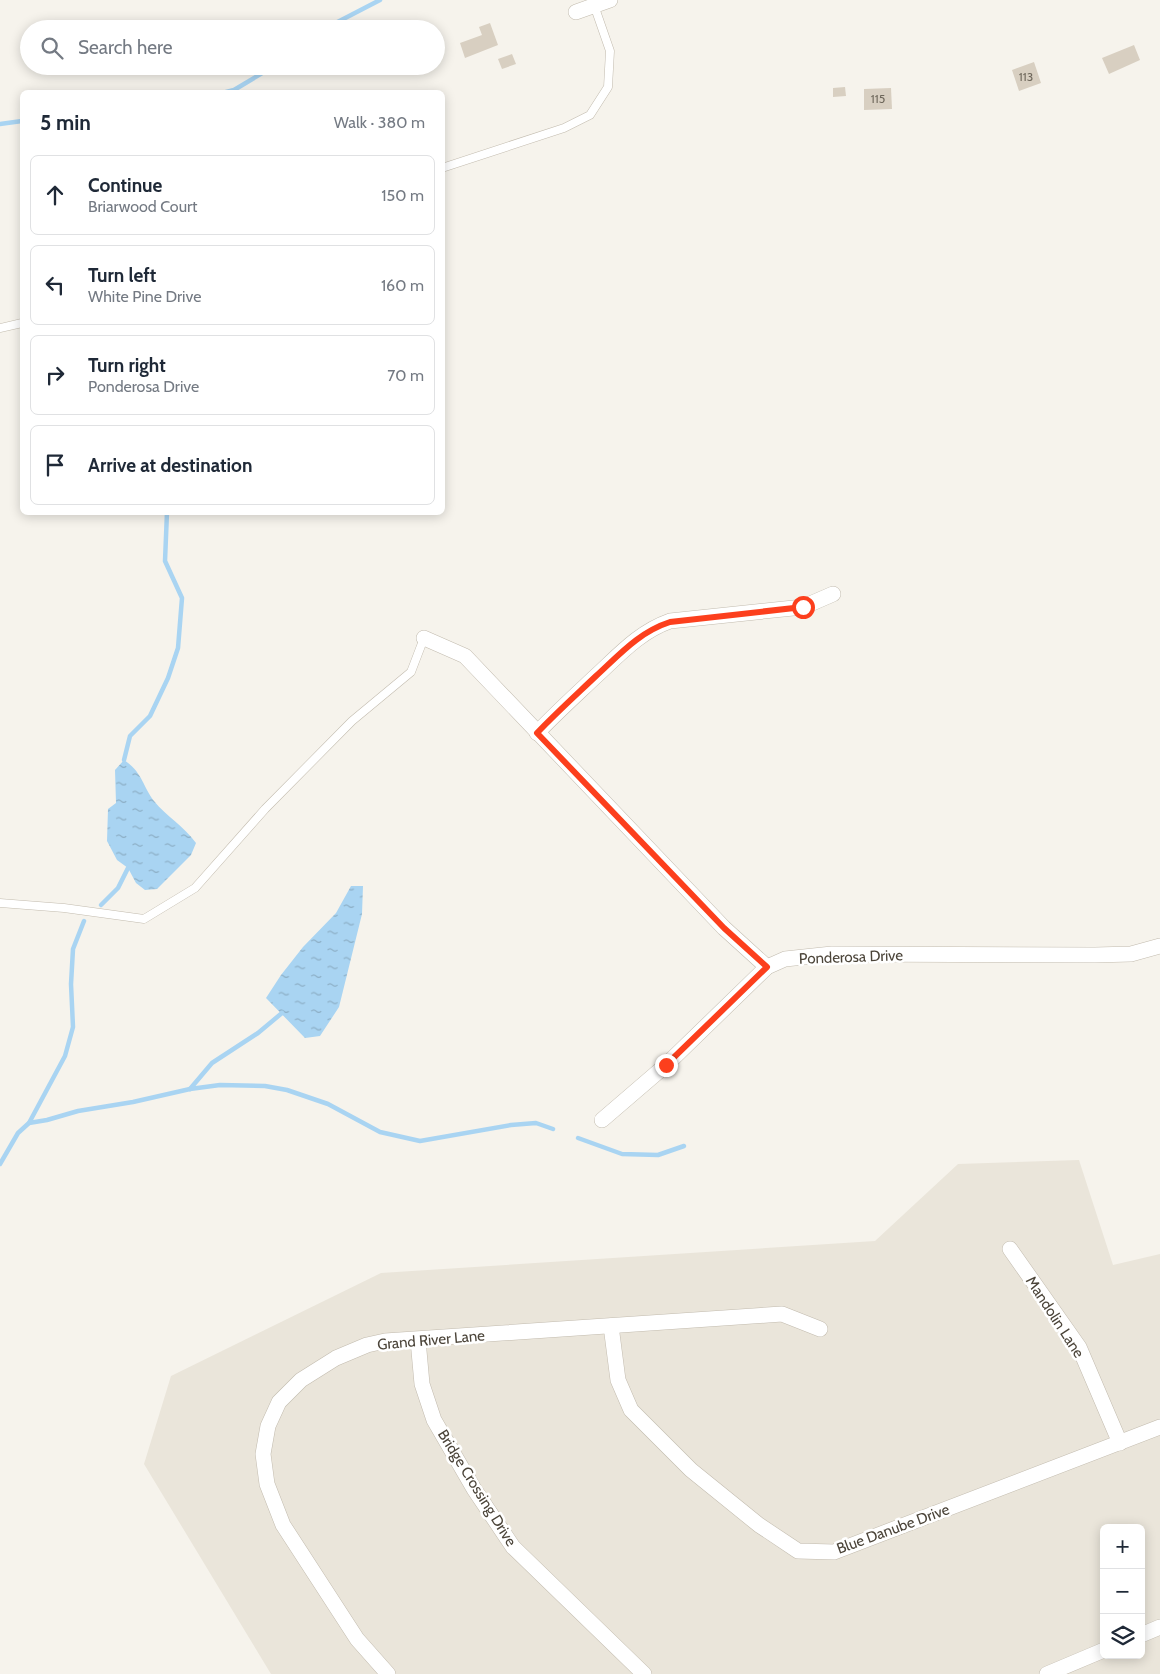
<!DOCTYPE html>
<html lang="en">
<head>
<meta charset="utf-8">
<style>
	:root { --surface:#fff; --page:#f6f6f7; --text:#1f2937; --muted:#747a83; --line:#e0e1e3 }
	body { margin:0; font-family:Cabin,sans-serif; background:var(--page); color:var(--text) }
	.controls { position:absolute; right:15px; bottom:15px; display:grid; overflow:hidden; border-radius:8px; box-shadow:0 2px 12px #0003 }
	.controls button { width:45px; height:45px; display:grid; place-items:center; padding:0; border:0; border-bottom:1px solid var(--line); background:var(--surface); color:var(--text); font:25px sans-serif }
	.stop { position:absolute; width:15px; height:15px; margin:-11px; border:4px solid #fc3f1d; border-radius:50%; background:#fff }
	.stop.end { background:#fc3f1d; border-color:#fff; box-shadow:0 1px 5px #0008 }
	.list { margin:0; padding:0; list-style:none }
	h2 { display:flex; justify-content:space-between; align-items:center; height:65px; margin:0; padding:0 20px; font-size:21px }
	h2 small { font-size:16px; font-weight:400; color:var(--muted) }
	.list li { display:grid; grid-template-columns:32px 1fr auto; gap:15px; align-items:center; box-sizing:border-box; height:80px; margin:0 10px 10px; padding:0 10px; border:1px solid var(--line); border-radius:8px }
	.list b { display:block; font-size:19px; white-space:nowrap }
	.list p { margin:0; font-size:16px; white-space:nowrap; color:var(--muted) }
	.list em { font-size:16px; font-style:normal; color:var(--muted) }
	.icon { flex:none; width:28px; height:28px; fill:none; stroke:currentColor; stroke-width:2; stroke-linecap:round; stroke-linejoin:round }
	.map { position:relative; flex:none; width:1160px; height:1674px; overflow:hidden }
	.search { position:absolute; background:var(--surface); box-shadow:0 2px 12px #0003; left:20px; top:20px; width:425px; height:55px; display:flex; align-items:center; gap:12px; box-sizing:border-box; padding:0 18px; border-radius:28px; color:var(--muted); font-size:19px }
	.panel { position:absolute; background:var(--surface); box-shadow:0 2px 12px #0003; left:20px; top:90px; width:425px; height:425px; border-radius:8px }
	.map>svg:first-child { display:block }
</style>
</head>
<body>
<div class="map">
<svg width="1160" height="1674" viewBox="0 0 1160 1674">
	<defs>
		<pattern id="water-ripples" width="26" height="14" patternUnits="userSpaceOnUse" patternTransform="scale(1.25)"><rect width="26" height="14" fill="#a9d4f2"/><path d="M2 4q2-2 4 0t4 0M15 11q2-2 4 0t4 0" fill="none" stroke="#8caec5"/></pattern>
	</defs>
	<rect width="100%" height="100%" fill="#f6f3ec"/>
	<path fill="#eae5da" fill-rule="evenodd" d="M1079,1160L1113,1265L1160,1254V1674H271L144,1464L171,1376L381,1273L875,1241L958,1164ZM1104,1528H1141V1655H1104Z"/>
	<g fill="url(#water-ripples)">
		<path d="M124,760C143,773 142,785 154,801C166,816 184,826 196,843L191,855L157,889L145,890L136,883L128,868L117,860L107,841L108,809L116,803L115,770Z"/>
		<path d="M351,886H363L362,914L339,1007L320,1036L305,1038L266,998L281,975L303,947L336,913Z"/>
	</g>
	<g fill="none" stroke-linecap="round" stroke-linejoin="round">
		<g stroke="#a9d4f2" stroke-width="4.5">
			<path d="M324,29L380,0"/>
			<path d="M226,92L234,90L274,66"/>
			<path d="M0,124L22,121"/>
			<path d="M124,760L130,736L150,716L168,678L178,648L182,598L165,561L167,512"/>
			<path d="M101,905L118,888L128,868"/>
			<path d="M190,1089L212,1063L258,1033L282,1013"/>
			<path d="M29,1123L47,1120L78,1111L133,1102L190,1089L220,1085L265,1086L287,1090L328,1104L380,1132L420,1141L511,1125L536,1123L553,1129"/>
			<path d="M578,1138L622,1154L658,1155L684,1146"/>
			<path d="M0,1164L18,1133L29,1123L65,1056L73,1027L71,984L73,949L84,921"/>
		</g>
	</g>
	<g fill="#d8cfc1">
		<path d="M490,23L498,45L465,58L460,43L482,35L479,27Z"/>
		<path d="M1134,45L1140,60L1109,74L1102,58Z"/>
		<path d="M512,54L516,64L502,69L498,59Z"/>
		<path d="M1034,62L1041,83L1019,91L1012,70Z"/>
		<path d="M845,87L846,96L833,97V88Z"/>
		<path d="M891,88L892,109L864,110V89Z"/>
	</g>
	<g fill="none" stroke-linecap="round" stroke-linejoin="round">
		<defs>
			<g id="lane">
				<path d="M442,168L564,128L590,115L608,87L610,51L594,5"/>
				<path d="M0,328L22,323"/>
				<path d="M0,903L64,908L144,919L195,888L265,809L352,721L411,672L424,638"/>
			</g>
			<g id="street">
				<path d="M576,12L610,0"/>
				<path d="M424,638L465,656L724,928L767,967"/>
				<path d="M537,733C556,713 576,695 596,676C619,655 639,632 670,621L803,607L833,594"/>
				<path d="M602,1120L666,1065L767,967L785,959L832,954L1095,955L1131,954L1160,946"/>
				<path d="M1010,1249L1079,1347L1120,1443"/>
				<path d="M611,1326L618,1380L631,1410L691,1470L759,1525L798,1551L834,1552L1160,1427"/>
				<path d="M418,1340L422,1384L434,1420L474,1489L513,1547L644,1674"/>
				<path d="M1141,1635L1160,1627"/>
				<path d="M388,1674L357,1639L283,1525L267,1484L263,1454L268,1426L279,1402L301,1380L336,1358L367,1345L385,1341L782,1314L820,1329"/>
				<path d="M1047,1674L1104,1650"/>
			</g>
		</defs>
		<use href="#lane" stroke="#c2bbae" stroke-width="9"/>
		<use href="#street" stroke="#c2bbae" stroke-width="16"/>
		<use href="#lane" stroke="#fff" stroke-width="8"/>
		<use href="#street" stroke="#fff" stroke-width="15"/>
	</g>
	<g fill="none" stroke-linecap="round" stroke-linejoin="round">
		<path stroke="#fc3f1d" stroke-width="6" d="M666,1065L767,967L724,928L537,733C556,713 576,695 596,676C619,655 639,632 670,622L803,607"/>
	</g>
	<g text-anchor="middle" stroke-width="5" stroke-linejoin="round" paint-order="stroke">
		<g font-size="12" fill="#6e675b">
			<text x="1026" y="81">113</text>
			<text x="878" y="103">115</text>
		</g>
		<g font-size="15" fill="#4b4439" stroke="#fff">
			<text transform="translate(851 957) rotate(-2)" y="5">Ponderosa Drive</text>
			<text transform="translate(1055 1317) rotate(57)" y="5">Mandolin Lane</text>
			<text transform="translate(431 1340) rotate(-5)" y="5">Grand River Lane</text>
			<text transform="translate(477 1488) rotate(58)" y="5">Bridge Crossing Drive</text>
			<text transform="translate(893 1529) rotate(-20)" y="5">Blue Danube Drive</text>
		</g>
	</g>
</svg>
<div class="controls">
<button>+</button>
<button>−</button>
<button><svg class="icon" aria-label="layers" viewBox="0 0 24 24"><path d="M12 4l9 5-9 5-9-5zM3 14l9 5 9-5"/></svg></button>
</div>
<div class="stop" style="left:803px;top:607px"></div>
<div class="stop end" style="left:666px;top:1065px"></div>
<div class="search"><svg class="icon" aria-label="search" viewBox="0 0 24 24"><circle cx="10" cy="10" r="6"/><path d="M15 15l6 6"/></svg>Search here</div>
<section class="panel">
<h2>5 min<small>Walk · 380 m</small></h2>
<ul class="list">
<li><svg class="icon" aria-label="ahead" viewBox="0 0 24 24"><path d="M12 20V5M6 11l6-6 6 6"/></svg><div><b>Continue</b><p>Briarwood Court</p></div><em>150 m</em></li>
<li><svg class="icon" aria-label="left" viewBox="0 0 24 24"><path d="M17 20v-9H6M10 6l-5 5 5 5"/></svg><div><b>Turn left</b><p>White Pine Drive</p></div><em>160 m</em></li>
<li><svg class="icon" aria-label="right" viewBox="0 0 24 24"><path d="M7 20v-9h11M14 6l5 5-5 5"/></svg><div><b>Turn right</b><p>Ponderosa Drive</p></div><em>70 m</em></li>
<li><svg class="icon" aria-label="arrive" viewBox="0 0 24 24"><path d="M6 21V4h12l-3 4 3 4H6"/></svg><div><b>Arrive at destination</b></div></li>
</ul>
</section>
</div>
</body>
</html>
